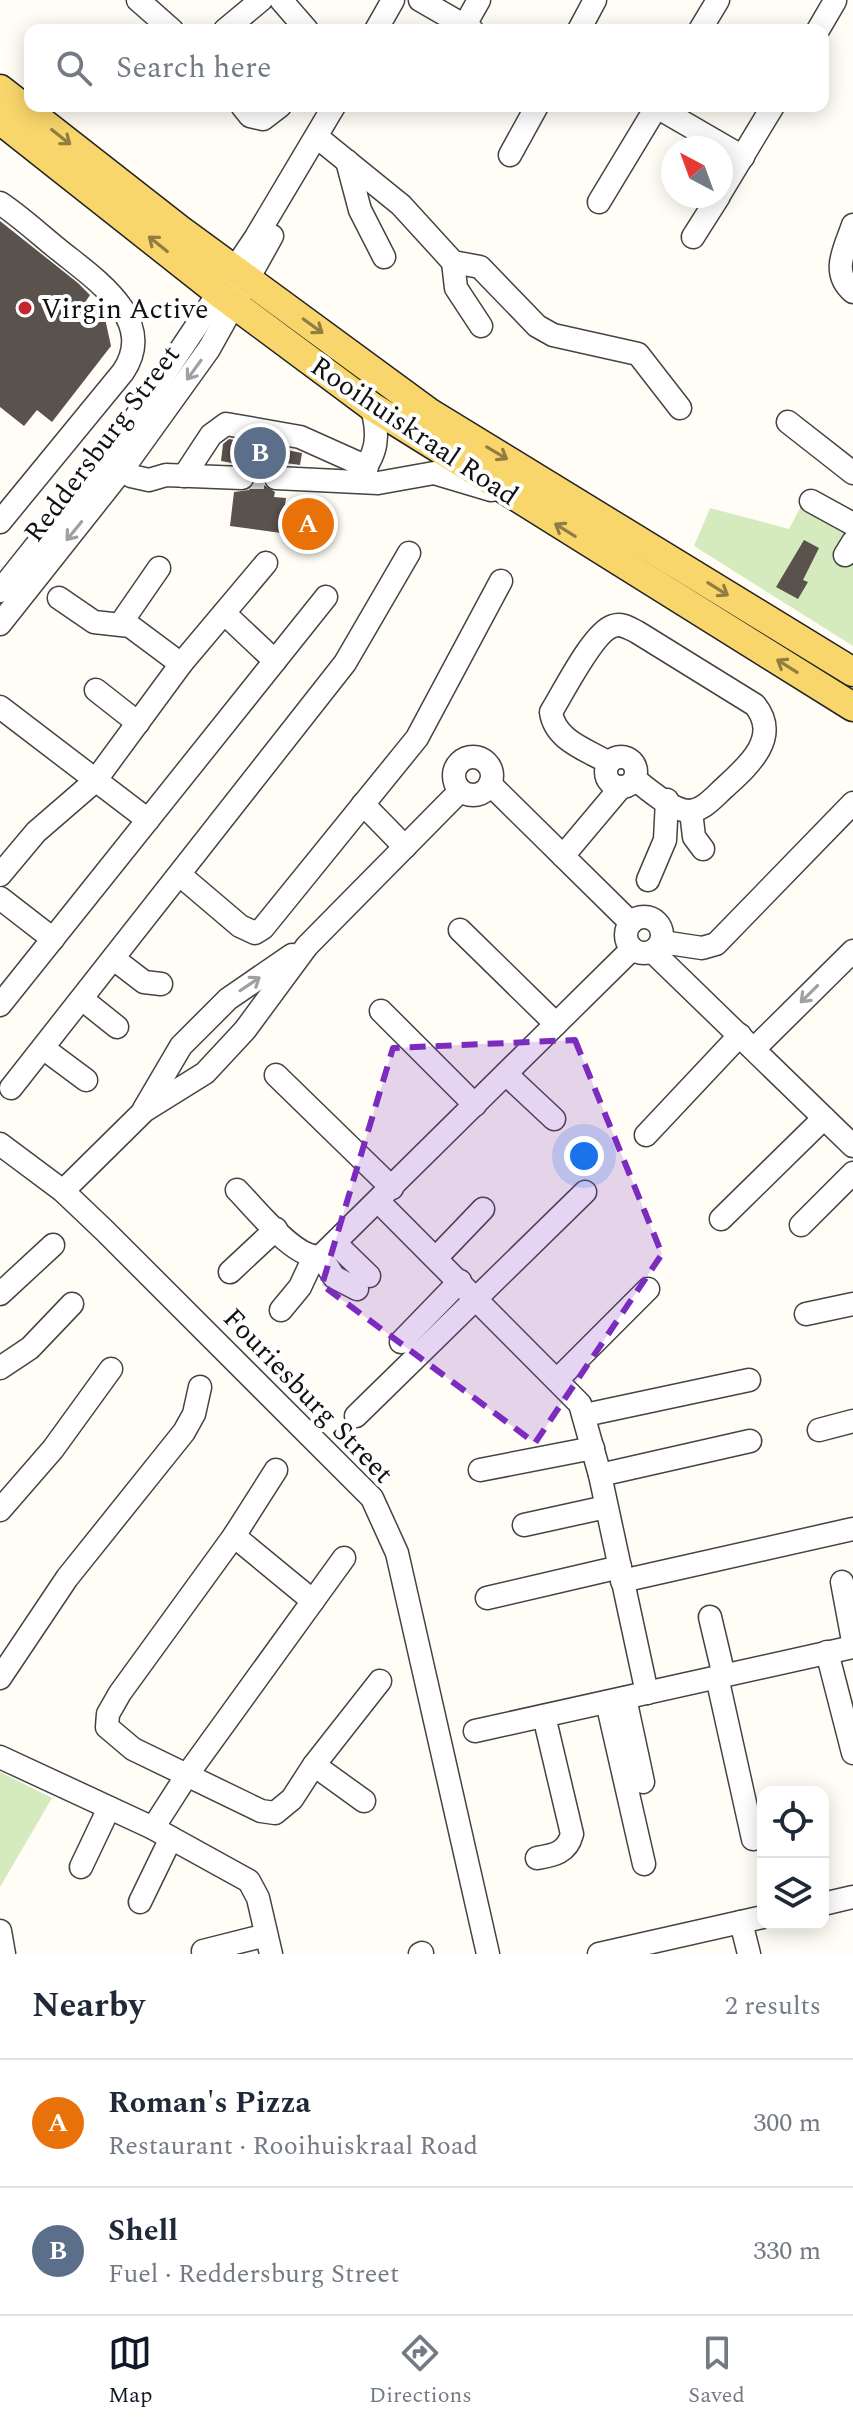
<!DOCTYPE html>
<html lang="en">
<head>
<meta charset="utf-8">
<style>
	:root { --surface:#fff; --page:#f2f2f3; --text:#1f2937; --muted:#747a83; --line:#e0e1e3; --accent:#111827 }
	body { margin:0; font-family:Spectral,serif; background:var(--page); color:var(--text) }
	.controls { position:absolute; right:24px; bottom:24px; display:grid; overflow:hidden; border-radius:16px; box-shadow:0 4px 20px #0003 }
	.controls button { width:72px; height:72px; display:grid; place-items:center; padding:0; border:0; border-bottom:2px solid var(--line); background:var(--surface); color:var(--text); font:40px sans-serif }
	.compass { position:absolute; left:661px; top:136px; width:72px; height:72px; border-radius:50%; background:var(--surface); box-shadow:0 4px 20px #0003; rotate:319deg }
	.you { position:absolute; left:584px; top:1156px; width:28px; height:28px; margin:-20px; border:6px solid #fff; border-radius:50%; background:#1a73e8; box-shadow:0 0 0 12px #1a73e833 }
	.badge { display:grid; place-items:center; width:52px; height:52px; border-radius:50%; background:var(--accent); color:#fff; font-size:26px; font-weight:700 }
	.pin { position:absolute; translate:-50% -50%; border:4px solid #fff; box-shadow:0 2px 8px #0006 }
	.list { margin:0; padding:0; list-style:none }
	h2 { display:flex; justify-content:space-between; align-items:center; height:104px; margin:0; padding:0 32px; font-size:34px }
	h2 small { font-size:26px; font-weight:400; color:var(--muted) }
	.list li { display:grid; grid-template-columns:52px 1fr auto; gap:24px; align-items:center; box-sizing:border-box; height:128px; padding:0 32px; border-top:2px solid var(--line) }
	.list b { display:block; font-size:30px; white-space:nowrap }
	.list p { margin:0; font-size:26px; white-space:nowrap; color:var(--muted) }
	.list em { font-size:26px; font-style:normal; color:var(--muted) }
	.icon { flex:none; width:44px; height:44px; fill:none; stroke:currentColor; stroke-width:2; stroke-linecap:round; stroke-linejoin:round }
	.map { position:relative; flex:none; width:853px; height:1954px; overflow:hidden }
	.search { position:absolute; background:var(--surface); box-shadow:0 4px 20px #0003; left:24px; right:24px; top:24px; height:88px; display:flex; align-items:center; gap:20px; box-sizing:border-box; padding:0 28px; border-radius:16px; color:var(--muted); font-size:30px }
	.sheet { height:360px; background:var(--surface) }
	nav { display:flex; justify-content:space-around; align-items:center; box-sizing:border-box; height:112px; border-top:2px solid var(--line); background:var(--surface); font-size:22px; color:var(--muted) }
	nav a { display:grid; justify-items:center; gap:4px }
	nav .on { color:var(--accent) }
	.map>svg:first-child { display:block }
</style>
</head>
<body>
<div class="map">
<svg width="853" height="1954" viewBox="0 0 853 1954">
	<rect width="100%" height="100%" fill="#fffdf5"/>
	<g fill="#d5ebbd">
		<path d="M809,491L853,510V646L694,546L710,508L789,529Z"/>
		<path d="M0,1772L52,1798L0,1887Z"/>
	</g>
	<g fill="#5a524d">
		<path d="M0,221L78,283L90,295L86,301L104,314L111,346L52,422L37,410L24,426L0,407Z"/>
		<path d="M229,439L302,453L300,465L278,462L265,470L262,477L264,485L275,492L274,497L286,498L281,533L230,526L234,492L249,490L256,478L249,466L221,461L223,444Z"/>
		<path d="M804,540L819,548L803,580L808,582L798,599L776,587Z"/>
	</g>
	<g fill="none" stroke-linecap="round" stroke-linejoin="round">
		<path stroke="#dbdad3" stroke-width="22" stroke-dasharray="22 11" stroke-linecap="butt" d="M242,478H276"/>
		<defs>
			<g id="minor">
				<path d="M138,0L172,30"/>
				<path d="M281,0L307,30"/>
				<path d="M420,0L472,30"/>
				<path d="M225,30L261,0"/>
				<path d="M376,30L393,0"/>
				<path d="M462,30L479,0"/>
				<path d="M579,30L595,0"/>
				<path d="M700,30L718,0"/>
				<path d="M818,30L835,1"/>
				<path d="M242,106L250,116L263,119L280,106"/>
				<path d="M655,106L743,157"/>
				<path d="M317,137L401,205L453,262L480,267L537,326L553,335L638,354L680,408"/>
				<path d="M510,155L537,106"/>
				<path d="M347,161L360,210L384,257"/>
				<path d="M721,192L773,106"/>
				<path d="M599,202L657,106"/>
				<path d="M0,203C21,217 39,234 59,250C95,279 158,320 123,372L0,522"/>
				<path d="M853,225C845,249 830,272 853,292"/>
				<path d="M693,237L719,196"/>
				<path d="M453,262L456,288L481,326"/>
				<path d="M788,422L853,473"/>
				<path d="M111,461L131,476L149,480L166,475L242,478"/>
				<path d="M184,476L211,435L226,424L300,437L367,467"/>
				<path d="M357,477C378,456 380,434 371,406"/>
				<path d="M276,478L378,483L434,473L491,490"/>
				<path d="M811,501L853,524"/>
				<path d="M845,555L853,542"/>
				<path d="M0,591L121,439L256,237L334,106"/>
				<path d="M59,598L94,622L130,626L181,664"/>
				<path d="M224,613L275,661"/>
				<path d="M121,623L159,568"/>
				<path d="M0,624L122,470L209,349L272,236"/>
				<path d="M96,690L138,723"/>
				<path d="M0,707L148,820"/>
				<circle cx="473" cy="776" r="19"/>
				<circle cx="621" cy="772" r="15"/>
				<path d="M609,763C588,750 555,741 551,712C563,693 593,632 613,626C622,623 629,628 637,632L755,705C781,738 748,766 724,788C714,797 703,811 688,811C672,810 647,789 635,779"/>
				<path d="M490,784L631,923"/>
				<path d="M363,804L405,847"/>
				<path d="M691,811L694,837L703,849"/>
				<path d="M563,856L621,787"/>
				<path d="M0,875L36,832L95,781L181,664L266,563"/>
				<path d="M180,875L240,926L255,933L263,928L417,738L501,581"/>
				<path d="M648,880L665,840L667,800"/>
				<path d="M0,898L53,939"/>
				<circle cx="644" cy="935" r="18"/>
				<path d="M460,930L556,1024"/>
				<path d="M662,942L702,948L716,944L853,803"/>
				<path d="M653,952L853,1146"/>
				<path d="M114,959L144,982L161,984"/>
				<path d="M82,999L117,1027"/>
				<path d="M0,1005L326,597"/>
				<path d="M381,1011L475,1105"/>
				<path d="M43,1048L86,1080"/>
				<path d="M754,1049L853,951"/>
				<path d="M506,1074L554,1119"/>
				<path d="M276,1075L392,1188"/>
				<path d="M11,1088L345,663L409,553"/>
				<path d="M144,1109L181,1046L228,999L292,955"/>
				<path d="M646,1135L740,1035"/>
				<path d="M0,1144L63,1191L105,1231L372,1498L397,1553L488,1954"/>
				<path d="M237,1190C255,1208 296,1261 321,1256L632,949"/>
				<path d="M63,1191L144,1111L205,1073L245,1030L307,946L460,791"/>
				<path d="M379,1202L580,1404L600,1475L647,1693"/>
				<path d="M721,1219L824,1118"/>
				<path d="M801,1225L853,1173"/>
				<path d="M336,1244L369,1276"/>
				<path d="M321,1256L334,1277L357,1289"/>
				<path d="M436,1258L483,1209"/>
				<path d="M230,1272L276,1229"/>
				<path d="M0,1294L53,1245"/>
				<path d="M281,1310L300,1287L314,1257"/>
				<path d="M806,1314L853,1304"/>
				<path d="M401,1342L460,1281"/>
				<path d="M0,1368L30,1348L72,1304"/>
				<path d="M558,1379L648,1289"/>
				<path d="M585,1415L749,1380"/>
				<path d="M356,1416L585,1192"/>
				<path d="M819,1430L853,1421"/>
				<path d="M276,1470L234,1536L120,1693L108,1714L107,1727L133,1749L261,1811L275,1813L292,1799L314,1765L380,1681"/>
				<path d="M480,1470L593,1448"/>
				<path d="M600,1475L750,1441"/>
				<path d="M0,1510L53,1449L111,1369"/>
				<path d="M524,1525L606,1507"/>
				<path d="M234,1536L313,1601"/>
				<path d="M622,1581L853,1529"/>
				<path d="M842,1582L853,1641"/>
				<path d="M487,1598L620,1567"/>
				<path d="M710,1617L724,1676"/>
				<path d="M827,1652L853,1753"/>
				<path d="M717,1677L753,1839"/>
				<path d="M0,1678L67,1578L184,1432L194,1414L200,1387"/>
				<path d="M625,1698L643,1782"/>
				<path d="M607,1702L644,1864"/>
				<path d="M475,1731L853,1647"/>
				<path d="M0,1757L153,1828L249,1881L258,1898L271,1954"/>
				<path d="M314,1765L364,1801"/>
				<path d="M153,1828L187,1775L344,1558"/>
				<path d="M537,1858C554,1855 567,1853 572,1834L544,1716"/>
				<path d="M81,1867L109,1808"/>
				<path d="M140,1902L171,1838"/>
				<path d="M823,1904L853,1897"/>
				<path d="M741,1922L749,1954"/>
				<path d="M0,1931L4,1954"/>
				<path d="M203,1951L266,1935"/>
				<path d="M420,1954L422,1953"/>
				<path d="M599,1954L763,1917"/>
			</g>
			<g id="major">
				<path d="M0,89L179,229L430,413L853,672"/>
				<path d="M0,120L219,293L371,406L853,707"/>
			</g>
		</defs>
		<use href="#minor" stroke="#444" stroke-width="25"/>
		<use href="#major" stroke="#222" stroke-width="31"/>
		<use href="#minor" stroke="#fff" stroke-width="22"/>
		<use href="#major" stroke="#f9d66b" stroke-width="28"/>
	</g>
	<defs><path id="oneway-shaft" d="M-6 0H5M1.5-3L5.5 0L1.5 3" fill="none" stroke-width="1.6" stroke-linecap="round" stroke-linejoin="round" transform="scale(2)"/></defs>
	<g stroke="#917d42">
		<use href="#oneway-shaft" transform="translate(61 137) rotate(38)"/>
		<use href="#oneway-shaft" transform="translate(158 244) rotate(-141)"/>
		<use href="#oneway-shaft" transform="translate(313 326) rotate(36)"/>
		<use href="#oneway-shaft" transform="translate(497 453) rotate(31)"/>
		<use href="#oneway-shaft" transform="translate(565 530) rotate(-148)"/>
		<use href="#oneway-shaft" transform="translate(718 589) rotate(32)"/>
		<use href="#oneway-shaft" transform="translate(787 666) rotate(-148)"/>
	</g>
	<g stroke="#a0a0a0">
		<use href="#oneway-shaft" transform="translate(194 370) rotate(126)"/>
		<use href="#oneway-shaft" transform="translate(74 531) rotate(129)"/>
		<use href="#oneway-shaft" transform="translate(250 984) rotate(-34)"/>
		<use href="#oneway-shaft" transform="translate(809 994) rotate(135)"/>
	</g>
	<path fill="#7b2cbf" fill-opacity="0.2" stroke="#7b2cbf" stroke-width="6" stroke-dasharray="16 10" stroke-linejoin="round" d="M575,1040L662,1254L535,1443L322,1285L393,1048Z"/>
	<circle fill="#c4262e" stroke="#fff" stroke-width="3" cx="25" cy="308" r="8"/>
	<g text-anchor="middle" stroke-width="8" stroke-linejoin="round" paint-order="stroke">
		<g font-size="28" fill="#111" stroke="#fff" text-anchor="start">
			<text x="41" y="318">Virgin Active</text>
		</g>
		<g font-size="28" fill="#111" stroke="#fff">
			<text transform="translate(415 430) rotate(34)" y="10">Rooihuiskraal Road</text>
			<text transform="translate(101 443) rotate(-53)" y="10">Reddersburg Street</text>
			<text transform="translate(309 1395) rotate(46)" y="10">Fouriesburg Street</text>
		</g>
	</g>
</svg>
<div class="controls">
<button><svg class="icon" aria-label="locate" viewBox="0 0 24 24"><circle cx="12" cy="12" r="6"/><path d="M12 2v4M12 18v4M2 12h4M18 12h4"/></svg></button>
<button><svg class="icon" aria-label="layers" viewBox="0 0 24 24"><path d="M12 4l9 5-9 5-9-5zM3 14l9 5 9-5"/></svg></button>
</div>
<svg class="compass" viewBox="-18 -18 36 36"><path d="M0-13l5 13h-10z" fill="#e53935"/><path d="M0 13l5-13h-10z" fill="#747a83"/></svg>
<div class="you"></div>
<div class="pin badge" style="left:308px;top:524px;background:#e8710a">A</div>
<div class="pin badge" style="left:260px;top:453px;background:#5c6f8a">B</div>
<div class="search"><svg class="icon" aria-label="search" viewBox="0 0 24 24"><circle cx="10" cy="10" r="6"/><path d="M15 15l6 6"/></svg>Search here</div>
</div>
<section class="sheet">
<h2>Nearby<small>2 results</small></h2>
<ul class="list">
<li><span class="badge" style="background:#e8710a">A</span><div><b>Roman's Pizza</b><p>Restaurant · Rooihuiskraal Road</p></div><em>300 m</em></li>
<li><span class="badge" style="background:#5c6f8a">B</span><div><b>Shell</b><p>Fuel · Reddersburg Street</p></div><em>330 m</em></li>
</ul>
</section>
<nav>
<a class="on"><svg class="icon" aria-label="map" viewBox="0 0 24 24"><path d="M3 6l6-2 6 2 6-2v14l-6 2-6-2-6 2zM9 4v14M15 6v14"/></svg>Map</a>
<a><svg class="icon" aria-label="directions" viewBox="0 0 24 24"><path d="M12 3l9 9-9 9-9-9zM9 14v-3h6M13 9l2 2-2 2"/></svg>Directions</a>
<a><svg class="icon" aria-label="saved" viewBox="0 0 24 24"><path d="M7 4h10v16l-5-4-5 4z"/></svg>Saved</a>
</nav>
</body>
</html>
